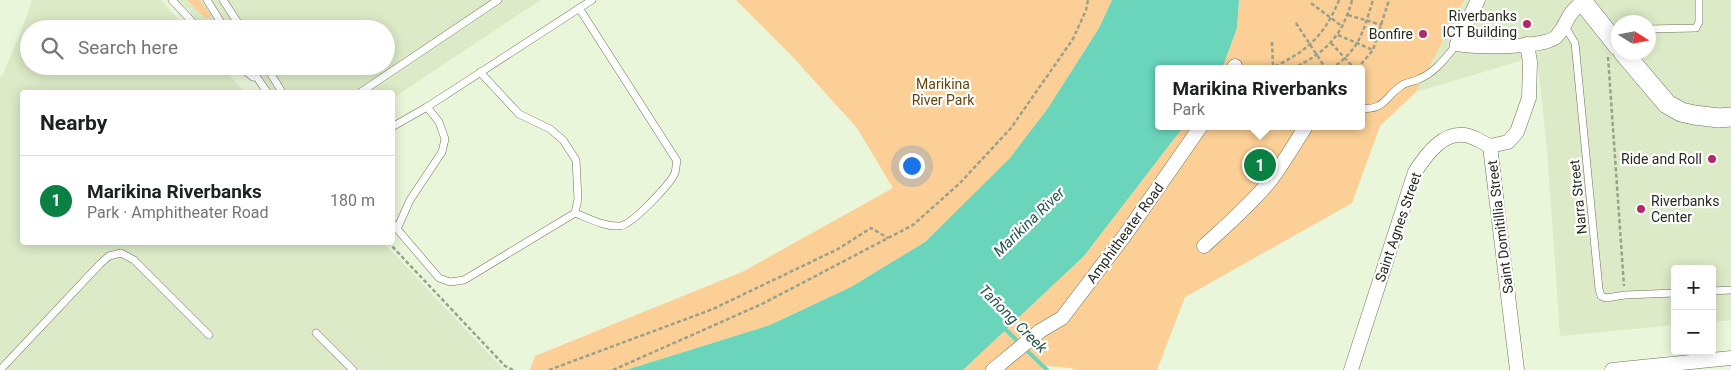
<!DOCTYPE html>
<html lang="en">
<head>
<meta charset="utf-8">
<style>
	:root { --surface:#fff; --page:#f6f6f6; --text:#202124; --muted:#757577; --line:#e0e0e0; --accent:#0b8043 }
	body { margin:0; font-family:Roboto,sans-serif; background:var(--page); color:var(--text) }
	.controls { position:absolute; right:15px; bottom:15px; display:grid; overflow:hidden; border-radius:5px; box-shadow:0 2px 12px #0003 }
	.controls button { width:45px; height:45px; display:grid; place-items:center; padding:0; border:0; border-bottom:1px solid var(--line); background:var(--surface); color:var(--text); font:25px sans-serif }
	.compass { position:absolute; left:1611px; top:15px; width:45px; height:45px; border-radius:50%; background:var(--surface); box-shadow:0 2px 12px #0003; rotate:101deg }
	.you { position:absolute; left:911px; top:165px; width:18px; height:18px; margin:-12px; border:4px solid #fff; border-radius:50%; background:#1a73e8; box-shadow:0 0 0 8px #1a73e833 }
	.badge { display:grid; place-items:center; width:32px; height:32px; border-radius:50%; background:var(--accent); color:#fff; font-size:16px; font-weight:700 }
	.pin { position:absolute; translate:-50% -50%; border:2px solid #fff; box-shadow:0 1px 5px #0006 }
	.popup { position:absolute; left:1155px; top:65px; width:210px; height:65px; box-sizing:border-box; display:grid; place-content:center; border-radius:5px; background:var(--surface); filter:drop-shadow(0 1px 4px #0005); font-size:16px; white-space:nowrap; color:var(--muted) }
	.popup b { font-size:19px; color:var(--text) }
	.popup::after { content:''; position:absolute; left:50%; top:100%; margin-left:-10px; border:10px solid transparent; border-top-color:var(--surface) }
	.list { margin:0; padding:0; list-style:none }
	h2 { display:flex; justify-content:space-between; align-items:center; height:65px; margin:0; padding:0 20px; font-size:21px }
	h2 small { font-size:16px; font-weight:400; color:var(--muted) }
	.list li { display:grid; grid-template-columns:32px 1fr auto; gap:15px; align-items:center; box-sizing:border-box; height:90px; padding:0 20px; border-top:1px solid var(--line) }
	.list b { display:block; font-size:19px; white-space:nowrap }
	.list p { margin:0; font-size:16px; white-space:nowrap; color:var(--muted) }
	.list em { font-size:16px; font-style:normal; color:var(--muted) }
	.icon { flex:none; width:28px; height:28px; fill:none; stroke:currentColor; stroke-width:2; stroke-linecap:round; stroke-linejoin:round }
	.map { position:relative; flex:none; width:1731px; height:370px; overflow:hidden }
	.search { position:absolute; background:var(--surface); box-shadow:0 2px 12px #0003; left:20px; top:20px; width:375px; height:55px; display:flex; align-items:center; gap:12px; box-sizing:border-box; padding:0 18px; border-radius:28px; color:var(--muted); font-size:19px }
	.panel { position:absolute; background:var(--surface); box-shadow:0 2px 12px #0003; left:20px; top:90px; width:375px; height:155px; border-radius:5px }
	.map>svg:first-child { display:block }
</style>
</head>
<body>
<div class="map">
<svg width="1731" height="370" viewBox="0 0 1731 370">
	<rect width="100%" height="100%" fill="#eaf6d9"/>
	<g fill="#dceac7" fill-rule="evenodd">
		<path d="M32,0H161L187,29H29V66H221L245,92H22V242L384,243L504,370H0V77L3,74L22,29Z"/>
		<path d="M179,0H541L393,98L392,92H264L240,66H386V29H206Z"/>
		<path d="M1464,0H1731V320L1712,322V269H1675V325L1560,336L1547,149L1537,56L1416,92ZM1618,22H1648V52H1618Z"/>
	</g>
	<g fill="#fbcf95">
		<path d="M187,0H200L211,16L206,19Z"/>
		<path d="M736,0H1112L1099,28L1048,108L1010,158L925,242L851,287L770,325L626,370H530L535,356L742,272L893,188L857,128L791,55Z"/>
		<path d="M1239,0H1464L1416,92L1380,126L1352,203L1185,297L1157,370H1075L1071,368L1047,366L1041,370H963L1084,256L1184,126H1361V69H1222L1237,28Z"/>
	</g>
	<path fill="#6bd5bb" d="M1112,0H1239L1237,28L1222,69H1159V126H1184L1084,256L963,370H626L770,325L851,287L925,242L1010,158L1048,108L1099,28Z"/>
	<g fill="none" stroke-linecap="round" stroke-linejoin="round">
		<path stroke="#6bd5bb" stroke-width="4" d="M1002,326L1047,370"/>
		<defs>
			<g id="lane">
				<path d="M172,0L199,29"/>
				<path d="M207,0L225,29"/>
				<path d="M223,0L242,29"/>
				<path d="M1564,25L1575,43L1599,289L1601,296L1606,298L1625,295L1675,293"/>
				<path d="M1648,29L1696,28L1699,22V0"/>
				<path d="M239,66L253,77"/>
				<path d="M249,66L267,92"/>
				<path d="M266,66L282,92"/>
				<path d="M361,92L498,0"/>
				<path d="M1361,108C1384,111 1385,97 1401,86C1406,82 1413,82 1419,79C1436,72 1446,57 1457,44"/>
				<path d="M392,127L427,107L592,0"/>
				<path d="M575,213C588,218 605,227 620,226C632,225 670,184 675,173C676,169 676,165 677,161L579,8"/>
				<path d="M392,223L439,278L450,282L464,280L575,213L578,199L576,160L563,140L550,129L519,114L480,72"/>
				<path d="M397,229L410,200L442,152L445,139L439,122L427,107"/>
				<path d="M1712,291L1731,290"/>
				<path d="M316,333L353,370"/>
				<path d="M0,370L100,264L109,256L121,253L134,260L209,335"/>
			</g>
			<g id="street">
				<path d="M1478,0L1457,44C1474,47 1546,49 1557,36C1569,22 1565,15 1583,2"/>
				<path d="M1233,69L1235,66"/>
				<path d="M1490,146L1517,370"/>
				<path d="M1490,146L1508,142L1517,132L1529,98L1530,62L1527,44"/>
				<path d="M1204,246C1227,225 1250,205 1270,181C1283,164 1294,145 1306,126"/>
				<path d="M993,370L1040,331L1062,318L1125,235L1201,126"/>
				<path d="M1351,370L1415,172C1426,155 1444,129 1469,136C1476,138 1483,143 1490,146"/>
				<path d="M1612,370L1731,358"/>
			</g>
			<g id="secondary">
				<path d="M1583,0V2L1618,46"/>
				<path d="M1623,52L1667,104L1681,112L1694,115L1719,118L1731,117"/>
			</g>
		</defs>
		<use href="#lane" stroke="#6a745a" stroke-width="8"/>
		<use href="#street" stroke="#6a745a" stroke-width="15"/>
		<use href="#secondary" stroke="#6a745a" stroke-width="20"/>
		<g stroke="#99a18c" stroke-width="2.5" stroke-dasharray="4 2.5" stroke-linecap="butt">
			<path d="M1311,3L1343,27"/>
			<path d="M1348,15L1382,25"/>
			<path d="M1296,23L1326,69"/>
			<path d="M1338,35L1373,50"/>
			<path d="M1272,42L1273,67"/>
			<path d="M1331,43L1355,69"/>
			<path d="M1608,57L1624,286"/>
			<path d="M1269,69C1305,53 1324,37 1339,0"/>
			<path d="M1292,69C1326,52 1342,37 1352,0"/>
			<path d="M1331,69C1360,49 1363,32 1373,0"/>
			<path d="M1357,69L1373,50L1389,0"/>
			<path d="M388,242L505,366L513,370"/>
			<path d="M549,370L713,309L838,249L871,228L888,238"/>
			<path d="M613,370L762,304L913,225L960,183L1011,128L1073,39L1086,10L1088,0"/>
		</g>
		<use href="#lane" stroke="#fff" stroke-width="7"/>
		<use href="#street" stroke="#fff" stroke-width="14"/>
		<use href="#secondary" stroke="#fff" stroke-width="19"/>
	</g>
	<g fill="#b32968" stroke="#fff" stroke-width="2">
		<circle cx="1527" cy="24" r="5"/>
		<circle cx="1423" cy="34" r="5"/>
		<circle cx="1712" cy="159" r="5"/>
		<circle cx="1641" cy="209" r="5"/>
	</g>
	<g text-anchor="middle" stroke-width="4.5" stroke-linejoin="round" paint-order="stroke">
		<g font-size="14" fill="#272b20" stroke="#fff" text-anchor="end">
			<text x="1517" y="21">Riverbanks<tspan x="1517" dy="16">ICT Building</tspan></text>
			<text x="1413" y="39">Bonfire</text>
			<text x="1702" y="164">Ride and Roll</text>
			<text x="1651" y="206" text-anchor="start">Riverbanks<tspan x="1651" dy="16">Center</tspan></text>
		</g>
		<g font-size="14" fill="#66440c" stroke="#fff">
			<text x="943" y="89">Marikina<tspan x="943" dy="16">River Park</tspan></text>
		</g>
		<g font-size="14" fill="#272b20" stroke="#fff">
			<text transform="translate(1578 197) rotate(-96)" y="5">Narra Street</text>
			<text transform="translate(1398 227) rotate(-71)" y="5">Saint Agnes Street</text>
			<text transform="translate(1500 227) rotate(-97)" y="5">Saint Domitillia Street</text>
			<text transform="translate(1125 233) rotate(-54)" y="5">Amphitheater Road</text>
		</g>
		<g font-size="15" font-style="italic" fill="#28564a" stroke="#fff">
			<text transform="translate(1029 222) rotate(-44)" y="5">Marikina River</text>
			<text transform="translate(1013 319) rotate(45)" y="5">Tañong Creek</text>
		</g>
	</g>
</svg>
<div class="controls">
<button>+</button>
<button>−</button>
</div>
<svg class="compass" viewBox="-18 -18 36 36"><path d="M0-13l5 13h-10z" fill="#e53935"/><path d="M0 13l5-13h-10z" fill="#757577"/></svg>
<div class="you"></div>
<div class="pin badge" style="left:1260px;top:165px">1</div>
<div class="popup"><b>Marikina Riverbanks</b>Park</div>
<div class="search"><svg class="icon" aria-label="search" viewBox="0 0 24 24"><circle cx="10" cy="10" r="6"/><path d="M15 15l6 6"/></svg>Search here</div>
<section class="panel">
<h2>Nearby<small></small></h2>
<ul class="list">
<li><span class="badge">1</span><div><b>Marikina Riverbanks</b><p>Park · Amphitheater Road</p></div><em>180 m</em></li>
</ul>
</section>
</div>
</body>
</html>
